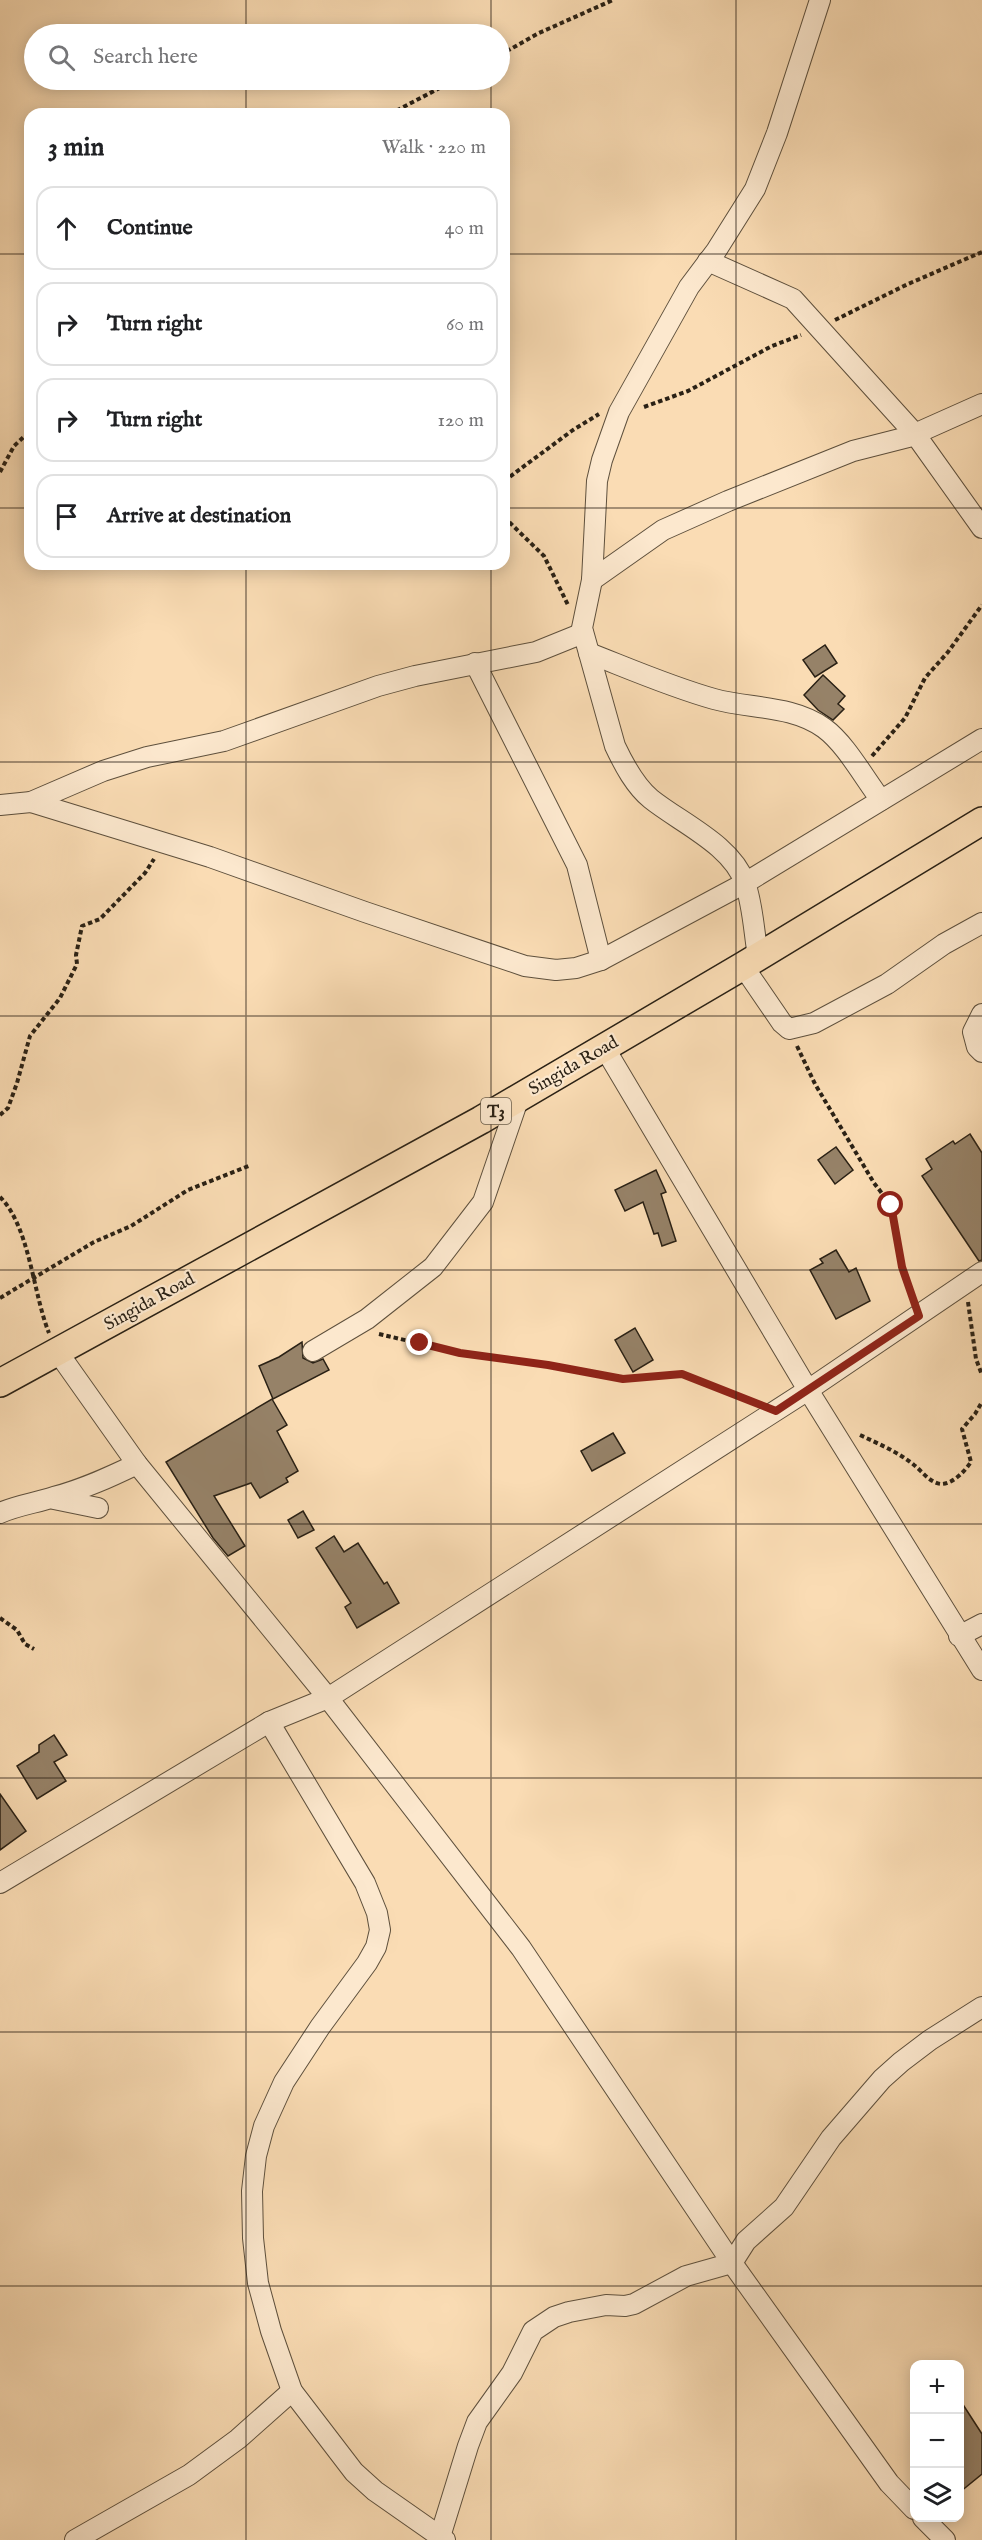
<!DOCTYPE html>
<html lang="en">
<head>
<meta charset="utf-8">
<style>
	:root { --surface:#fff; --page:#f2f2f2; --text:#202124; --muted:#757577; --line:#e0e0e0 }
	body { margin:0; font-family:"IM FELL English",serif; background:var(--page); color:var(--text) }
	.controls { position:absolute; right:18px; bottom:18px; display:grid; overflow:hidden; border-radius:12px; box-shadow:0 3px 15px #0003 }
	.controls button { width:54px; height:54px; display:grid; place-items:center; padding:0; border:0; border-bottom:2px solid var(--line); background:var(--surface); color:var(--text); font:30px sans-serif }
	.stop { position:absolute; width:18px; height:18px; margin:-14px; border:4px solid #8f2418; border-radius:50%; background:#fff }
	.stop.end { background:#8f2418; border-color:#fff; box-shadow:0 2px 6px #0008 }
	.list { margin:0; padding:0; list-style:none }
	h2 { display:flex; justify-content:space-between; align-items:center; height:78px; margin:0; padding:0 24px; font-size:26px }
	h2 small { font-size:20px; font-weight:400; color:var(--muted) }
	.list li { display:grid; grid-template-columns:39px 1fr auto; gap:18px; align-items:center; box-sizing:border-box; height:84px; margin:0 12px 12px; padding:0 12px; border:2px solid var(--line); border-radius:18px }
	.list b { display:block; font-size:22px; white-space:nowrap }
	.list em { font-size:20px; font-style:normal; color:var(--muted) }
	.icon { flex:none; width:33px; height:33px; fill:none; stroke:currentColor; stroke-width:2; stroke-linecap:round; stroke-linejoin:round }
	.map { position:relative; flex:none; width:982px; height:2540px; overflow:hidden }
	.search { position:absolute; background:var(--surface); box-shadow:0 3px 15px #0003; left:24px; top:24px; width:486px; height:66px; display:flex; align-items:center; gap:15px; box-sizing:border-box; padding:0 21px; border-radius:33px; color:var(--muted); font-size:22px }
	.panel { position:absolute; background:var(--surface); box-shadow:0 3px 15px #0003; left:24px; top:108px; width:486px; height:462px; border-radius:18px }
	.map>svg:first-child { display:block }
</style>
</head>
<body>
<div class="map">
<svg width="982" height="2540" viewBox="0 0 982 2540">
	<rect width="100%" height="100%" fill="#fadcb4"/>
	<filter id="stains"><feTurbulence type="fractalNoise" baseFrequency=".00333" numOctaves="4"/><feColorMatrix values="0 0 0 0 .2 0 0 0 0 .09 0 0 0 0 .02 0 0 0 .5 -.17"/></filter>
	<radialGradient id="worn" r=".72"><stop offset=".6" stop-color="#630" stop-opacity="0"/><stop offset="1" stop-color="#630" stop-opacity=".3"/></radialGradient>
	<g fill="#968268" stroke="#2a2115" stroke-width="1.5">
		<path d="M825,645L837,663L815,677L803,660Z"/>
		<path d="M823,675L845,696L838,704L844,709L833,720L818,710L804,695Z"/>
		<path d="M970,1134L982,1153V1260L979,1261L922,1176L932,1169L926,1159L953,1141L955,1144Z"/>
		<path d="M836,1147L853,1170L835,1184L818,1160Z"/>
		<path d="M656,1170L666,1192L661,1194L676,1241L662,1246L658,1233L654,1234L643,1202L625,1211L615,1190Z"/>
		<path d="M836,1250L849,1272L856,1268L870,1301L836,1319L810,1270L823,1263L820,1259Z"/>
		<path d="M635,1328L653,1360L633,1372L615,1340Z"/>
		<path d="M302,1342L303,1358L313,1363L323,1359L329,1370L273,1399L259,1366L279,1357Z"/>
		<path d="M272,1399L287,1425L277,1431L298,1471L286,1478L288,1482L260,1498L251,1483L214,1496L245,1546L228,1556L213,1538L166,1462Z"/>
		<path d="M613,1433L625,1453L592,1471L581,1451Z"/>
		<path d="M303,1511L314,1530L298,1538L288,1520Z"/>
		<path d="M334,1536L344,1552L358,1543L384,1584L387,1582L399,1603L357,1628L345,1607L351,1603L316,1548Z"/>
		<path d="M54,1735L67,1755L54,1762L66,1781L37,1799L17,1766L39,1752V1745Z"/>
		<path d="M0,1794L26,1831L0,1850Z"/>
		<path d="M960,2400L982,2434V2474L960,2492Z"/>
	</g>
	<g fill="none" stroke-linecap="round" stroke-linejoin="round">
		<defs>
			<g id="minor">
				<path d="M708,261L793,299L915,434L982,528"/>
				<path d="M592,580L663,530L728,501L853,451L908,437L982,404"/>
				<path d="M589,653C630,669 671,687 714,699C750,709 792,705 824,728C846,744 864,778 881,800"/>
				<path d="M475,663L577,865L601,960"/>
				<path d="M31,802L210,857L365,912L525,966L556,970L576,968L601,960L745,883L982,739"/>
				<path d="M0,805L31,802L103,771L147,757L224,741L378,686L415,676L536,652L583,633"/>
				<path d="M758,956C754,933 753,905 745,883C732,845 681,823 651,799C635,786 624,765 615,746L582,628L592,580L597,481L602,460L619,412L689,287L716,251L755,189L777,133L820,0"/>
				<path d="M743,966L782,1023L789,1029L814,1023L887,984L944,944L982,923"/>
				<path d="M982,1014L973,1032L977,1047L982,1052"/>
				<path d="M604,1047L808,1390L982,1670"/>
				<path d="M57,1351L137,1464L328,1698L521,1948L732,2263L889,2483L914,2509"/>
				<path d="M313,1351L367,1319L433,1267L483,1202L519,1097"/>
				<path d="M54,1499L98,1508"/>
				<path d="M0,1513C18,1505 36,1503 54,1497C84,1489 110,1477 137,1464"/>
				<path d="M959,1636L982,1624"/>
				<path d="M269,1722L365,1883L377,1913L380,1930L376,1947L367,1963L320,2027L284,2082L264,2126L256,2156L252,2191L253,2238L258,2283L271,2331L292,2391L354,2472L375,2491L445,2540"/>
				<path d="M0,1883L269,1722L328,1698L808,1390L982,1272"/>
				<path d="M923,2518L945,2540"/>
				<path d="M75,2540L189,2475L238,2439L292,2391"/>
				<path d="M439,2540L468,2446L477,2422L512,2373L533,2331L554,2317L569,2312L606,2305L625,2306L634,2304L686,2276L732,2263L746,2241L784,2207L831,2138L882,2079L901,2062L930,2040L982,2007"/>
			</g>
			<path id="highway" d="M0,1383L481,1120L743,966L982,821"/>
		</defs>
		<use href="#minor" stroke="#5e503d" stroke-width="22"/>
		<use href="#highway" stroke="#2a2115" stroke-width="30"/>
		<g stroke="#2a2115" stroke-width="4" stroke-dasharray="4.5 3" stroke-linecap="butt">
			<path d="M500,55L539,33L613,0"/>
			<path d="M390,114L455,80"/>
			<path d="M835,320L908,284L982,252"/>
			<path d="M644,407L688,391L772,346L801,335"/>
			<path d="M0,472L14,446L30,431"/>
			<path d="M504,481L573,430L599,414"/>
			<path d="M504,517L544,556L568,605"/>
			<path d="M872,756L905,718L925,678L948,652L982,605"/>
			<path d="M797,1046L815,1084L874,1183L891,1205L902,1267L912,1298"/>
			<path d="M0,1115L8,1108L17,1083L30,1036L60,998L77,964L76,955L82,926L100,919L145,873L154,859"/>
			<path d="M0,1197C30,1227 33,1294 49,1333"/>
			<path d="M0,1298L94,1242L131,1226L188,1190L251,1165"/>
			<path d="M968,1302L976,1359L982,1375"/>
			<path d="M379,1334L460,1353L548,1365L623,1379L682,1374L755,1403"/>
			<path d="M860,1435C879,1444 898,1452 914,1465C922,1471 930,1483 941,1484C953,1484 965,1471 971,1462L962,1429L975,1414L982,1402"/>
			<path d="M0,1618L17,1630L25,1644L34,1649"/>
		</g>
		<use href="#minor" stroke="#fce8ce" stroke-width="20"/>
		<use href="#highway" stroke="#fadcb4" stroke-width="27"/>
	</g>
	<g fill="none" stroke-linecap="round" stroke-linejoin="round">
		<path stroke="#8f2418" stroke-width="8" d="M420,1343L460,1353L548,1365L623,1379L682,1374L776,1411L919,1316L902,1267L891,1205"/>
	</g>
	<path fill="none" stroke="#2a2115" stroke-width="1.5" stroke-opacity="0.55" d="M246,0V34M491,0V34M736,0V2540M246,80V114M491,80V114M0,254H30M504,254H982M0,508H30M504,508H982M246,564V2540M491,564V2540M0,762H982M0,1016H982M0,1270H982M0,1524H982M0,1778H982M0,2032H982M0,2286H982"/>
	<g text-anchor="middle" stroke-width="4.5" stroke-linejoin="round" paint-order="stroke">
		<rect fill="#fce8ce" stroke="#695d4c" stroke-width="1.5" x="481" y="1098" width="30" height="26" rx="4.5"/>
		<g font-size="16" font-weight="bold" fill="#2a2115">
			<text x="496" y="1117">T3</text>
		</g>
		<g font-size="18" fill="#2a2115" stroke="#fce8ce">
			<text transform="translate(573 1065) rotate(-30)" y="6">Singida Road</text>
			<text transform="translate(149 1301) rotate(-29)" y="6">Singida Road</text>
		</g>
	</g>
	<rect width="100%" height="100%" filter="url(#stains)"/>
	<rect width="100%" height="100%" fill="url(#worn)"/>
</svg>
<div class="controls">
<button>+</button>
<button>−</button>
<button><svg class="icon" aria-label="layers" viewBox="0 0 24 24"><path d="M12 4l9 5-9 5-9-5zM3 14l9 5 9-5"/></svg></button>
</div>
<div class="stop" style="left:891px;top:1205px"></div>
<div class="stop end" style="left:420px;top:1343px"></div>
<div class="search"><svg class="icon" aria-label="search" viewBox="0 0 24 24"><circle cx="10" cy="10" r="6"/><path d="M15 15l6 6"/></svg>Search here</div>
<section class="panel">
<h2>3 min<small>Walk · 220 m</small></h2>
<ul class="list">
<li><svg class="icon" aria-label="ahead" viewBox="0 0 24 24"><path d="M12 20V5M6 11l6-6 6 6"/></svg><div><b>Continue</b></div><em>40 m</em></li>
<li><svg class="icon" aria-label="right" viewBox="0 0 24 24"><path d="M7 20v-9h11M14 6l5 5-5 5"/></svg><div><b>Turn right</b></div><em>60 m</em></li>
<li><svg class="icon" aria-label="right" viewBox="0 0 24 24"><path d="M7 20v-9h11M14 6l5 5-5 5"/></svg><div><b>Turn right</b></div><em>120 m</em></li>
<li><svg class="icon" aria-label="arrive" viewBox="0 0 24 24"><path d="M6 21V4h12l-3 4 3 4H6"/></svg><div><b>Arrive at destination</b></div></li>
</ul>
</section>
</div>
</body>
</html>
